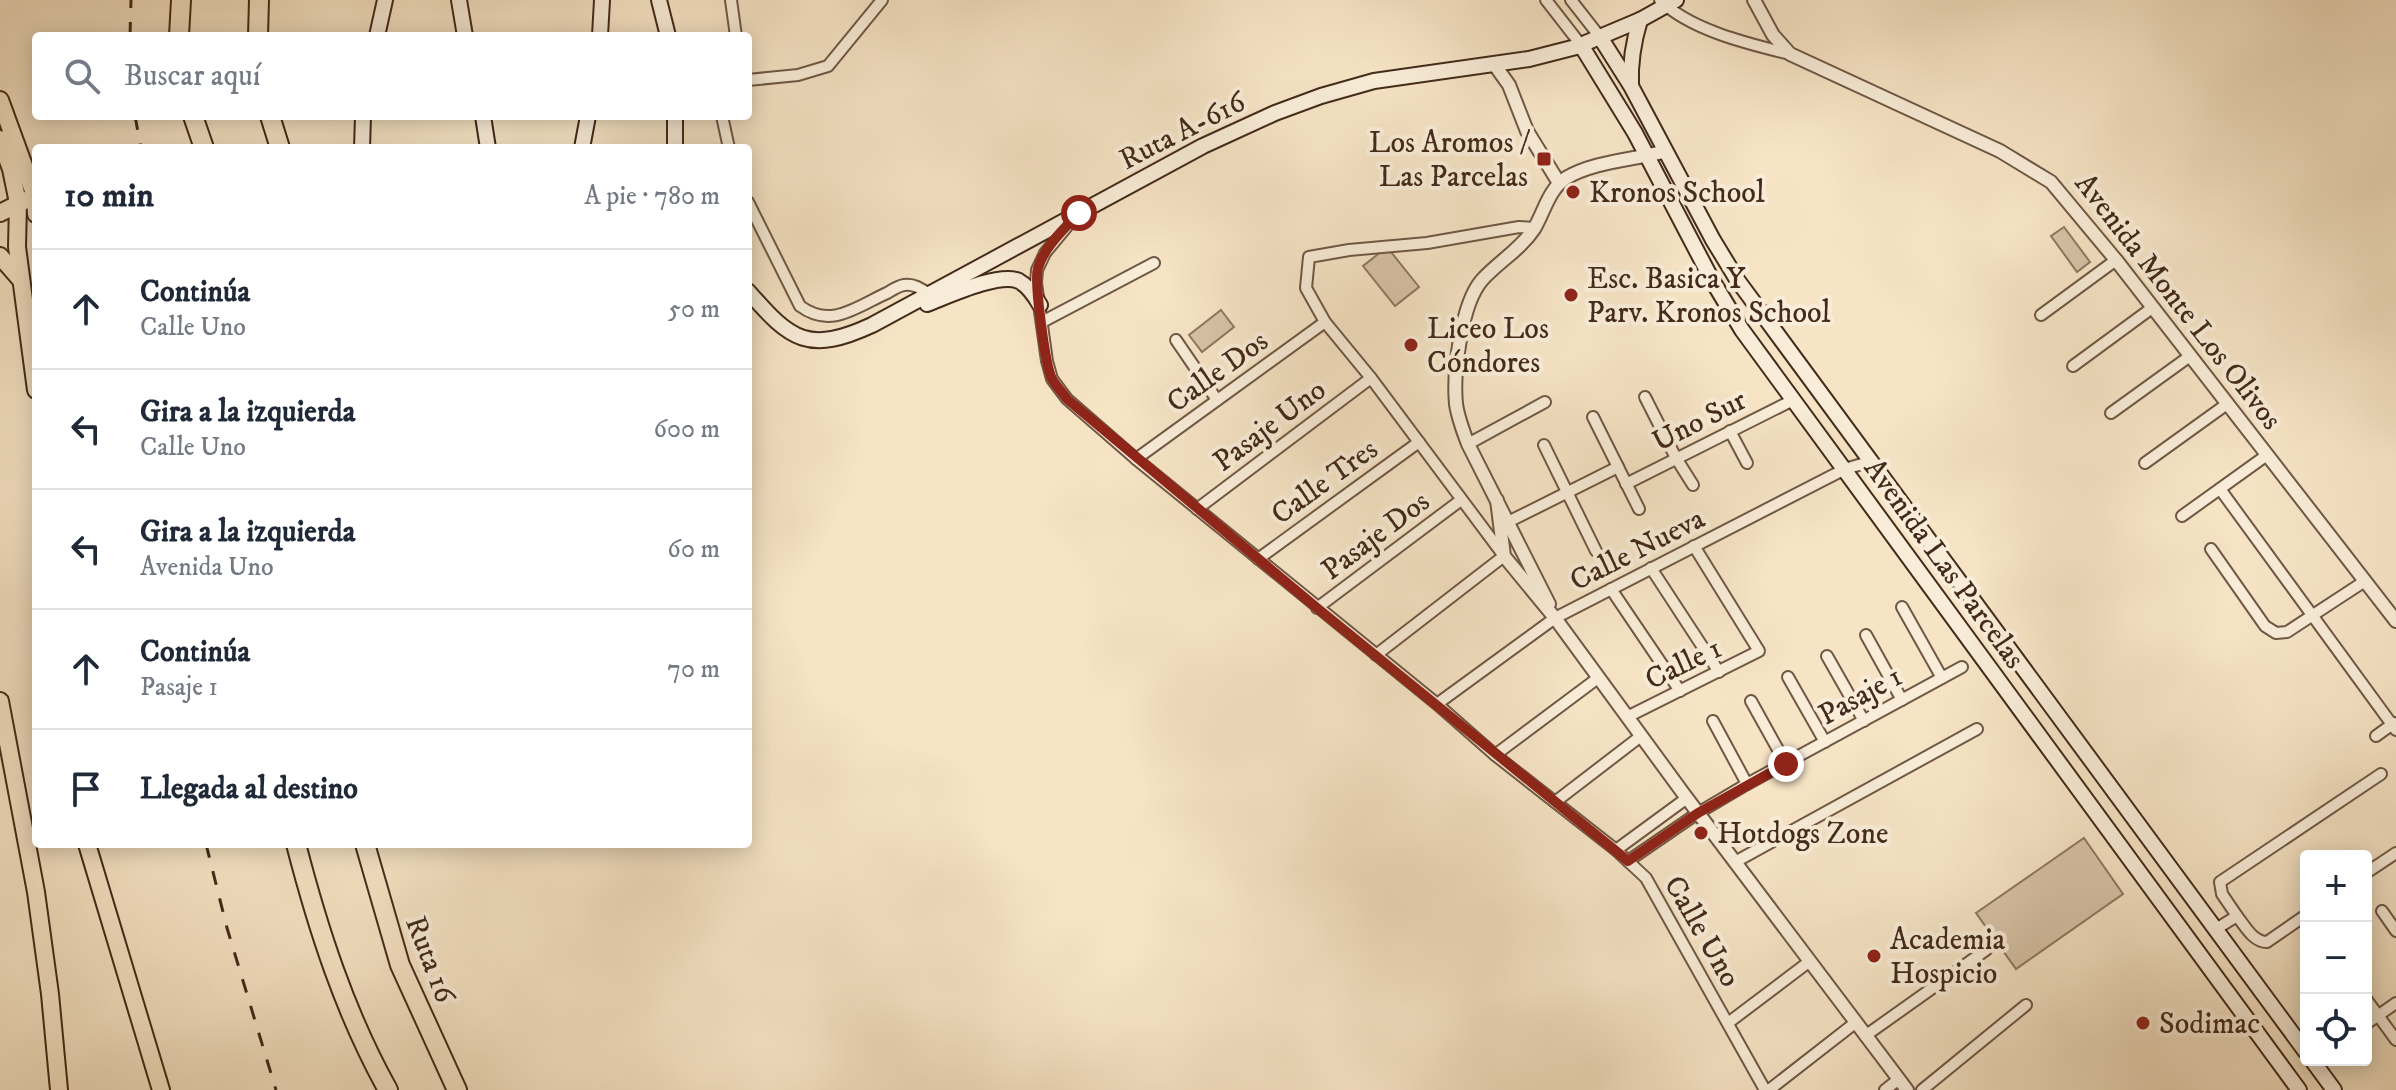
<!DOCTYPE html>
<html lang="es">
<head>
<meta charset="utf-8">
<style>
	:root { --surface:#fff; --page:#f6f6f7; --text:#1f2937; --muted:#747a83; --line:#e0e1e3 }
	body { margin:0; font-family:"IM FELL DW Pica",serif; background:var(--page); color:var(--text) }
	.controls { position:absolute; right:24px; bottom:24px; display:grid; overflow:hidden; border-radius:8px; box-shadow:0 4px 20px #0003 }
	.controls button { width:72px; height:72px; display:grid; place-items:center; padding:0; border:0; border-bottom:2px solid var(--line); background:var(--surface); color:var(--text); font:40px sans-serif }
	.stop { position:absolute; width:24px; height:24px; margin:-18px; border:6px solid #8f2418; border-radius:50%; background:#fff }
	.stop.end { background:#8f2418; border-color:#fff; box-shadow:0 2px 8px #0008 }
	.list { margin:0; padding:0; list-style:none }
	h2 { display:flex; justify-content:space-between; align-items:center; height:104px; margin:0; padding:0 32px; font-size:34px }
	h2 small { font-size:26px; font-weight:400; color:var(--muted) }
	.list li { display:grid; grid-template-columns:52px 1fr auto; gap:24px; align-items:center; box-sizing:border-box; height:120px; padding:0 32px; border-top:2px solid var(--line) }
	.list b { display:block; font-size:30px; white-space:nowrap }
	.list p { margin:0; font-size:26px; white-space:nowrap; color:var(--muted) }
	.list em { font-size:26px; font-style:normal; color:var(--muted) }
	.icon { flex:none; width:44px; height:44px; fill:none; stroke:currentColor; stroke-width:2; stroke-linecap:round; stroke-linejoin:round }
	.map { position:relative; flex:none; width:2396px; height:1090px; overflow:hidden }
	.search { position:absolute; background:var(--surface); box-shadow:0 4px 20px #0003; left:32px; top:32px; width:720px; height:88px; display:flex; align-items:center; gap:20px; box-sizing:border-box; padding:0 28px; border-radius:8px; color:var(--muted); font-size:30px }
	.panel { position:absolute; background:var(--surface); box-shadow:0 4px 20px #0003; left:32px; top:144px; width:720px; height:704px; border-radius:8px }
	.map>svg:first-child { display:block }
</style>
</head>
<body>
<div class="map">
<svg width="2396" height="1090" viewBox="0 0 2396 1090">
	<rect width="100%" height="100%" fill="#f6e4c5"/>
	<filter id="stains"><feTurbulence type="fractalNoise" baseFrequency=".0025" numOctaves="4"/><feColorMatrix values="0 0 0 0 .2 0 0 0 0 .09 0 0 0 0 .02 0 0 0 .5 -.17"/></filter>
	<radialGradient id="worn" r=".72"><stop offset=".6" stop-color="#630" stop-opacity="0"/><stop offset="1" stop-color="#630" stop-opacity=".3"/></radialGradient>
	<g fill="#d8c4a8" stroke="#8e7761" stroke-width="2">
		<path d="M2064,227L2090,262L2077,272L2051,236Z"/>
		<path d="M1387,247L1419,287L1395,306L1363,266Z"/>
		<path d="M1221,310L1234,327L1202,352L1189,335Z"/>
		<path d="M2084,838L2123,894L2016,969L1976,913Z"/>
	</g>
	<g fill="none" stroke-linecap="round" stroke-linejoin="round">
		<defs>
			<g id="minor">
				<path d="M731,0L736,36"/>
				<path d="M1546,0L1581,45"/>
				<path d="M1571,0L1600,37"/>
				<path d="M1660,0C1690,30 1749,44 1790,54"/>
				<path d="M748,80L798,75L828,66L882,0"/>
				<path d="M722,116L729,148"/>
				<path d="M748,202L800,306C831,329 856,307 887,293C892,290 898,286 904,285C915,283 924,291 932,296"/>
				<path d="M1074,218L1045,253L1037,270L1036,283L1047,361L1052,379L1067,399L1136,459L1437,704L1495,755L1616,850L1646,878L1765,1090"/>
				<path d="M2041,315L2116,260"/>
				<path d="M1042,322L1154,263"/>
				<path d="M1176,340L1217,400"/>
				<path d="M2073,366L2152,308"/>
				<path d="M1645,397L1676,458L1693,485"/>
				<path d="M2111,413L2190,356"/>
				<path d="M1593,417L1639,509"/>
				<path d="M1730,431L1747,463"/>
				<path d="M1468,444L1545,402"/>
				<path d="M1544,445L1596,551"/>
				<path d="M1136,459L1325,322"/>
				<path d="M2145,463L2227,404"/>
				<path d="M1626,484L1793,400"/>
				<path d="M2220,489L2396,730"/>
				<path d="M1197,509L1371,378"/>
				<path d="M2182,516L2267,455"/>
				<path d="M1502,525L1618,467"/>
				<path d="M2211,549L2265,626L2276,633L2287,632L2365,581"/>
				<path d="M1258,559L1419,442"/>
				<path d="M1651,568L1719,672"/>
				<path d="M1611,589L1680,691"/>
				<path d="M1902,607L1942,678"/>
				<path d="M1317,608L1461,500"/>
				<path d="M1866,635L1902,700"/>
				<path d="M1376,655L1504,556L1371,378L1325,322L1306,288L1309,257L1349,250L1427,243L1519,227L1534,228"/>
				<path d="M1827,656L1864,721"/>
				<path d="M1788,677L1825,742"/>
				<path d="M1751,701L1786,764"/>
				<path d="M1437,704L1555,618L1845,469L1872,461"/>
				<path d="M1627,717L1759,651L1694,546"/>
				<path d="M1713,721L1747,784"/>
				<path d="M2376,736L2394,723"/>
				<path d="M1495,755L1598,678"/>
				<path d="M1555,802L1641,736"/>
				<path d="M1616,850L1687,798"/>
				<path d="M1628,861L1698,813L1747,784L1962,667"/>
				<path d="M1735,862L1977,729"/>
				<path d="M2366,873L2396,853"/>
				<path d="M2382,911L2396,931"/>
				<path d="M2237,916C2245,926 2253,942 2267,942L2306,915"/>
				<path d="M2216,929L2237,916L2222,894L2220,882L2381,774"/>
				<path d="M2366,999L2396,1040"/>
				<path d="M1728,1023L1810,961"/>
				<path d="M2366,1024L2396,1003"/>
				<path d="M1865,1036L1986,950"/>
				<path d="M1769,1090L1855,1023"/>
				<path d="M1885,1090L1899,1079"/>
				<path d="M1922,1090L2026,1005"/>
			</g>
			<g id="tertiary">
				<path d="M1754,0L1773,35L1790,54L2000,151L2051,182L2116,260L2396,621"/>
				<path d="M1494,64L1509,85L1527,131L1559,183"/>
				<path d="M1497,500L1504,556L1555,618L1683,793L1907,1090"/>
				<path d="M1549,604L1468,444C1463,431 1458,418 1456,404C1453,373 1461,304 1482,280C1498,262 1520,250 1534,229C1544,212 1549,189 1566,178C1595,161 1634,160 1666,151"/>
			</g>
			<g id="secondary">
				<path d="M459,0L465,36"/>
				<path d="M659,0L668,36"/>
				<path d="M377,36L385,0"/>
				<path d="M600,36L602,0"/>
				<path d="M1600,37L1631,86L1713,240L1738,281L2306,1052"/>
				<path d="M1581,45L1635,133L1712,280L1742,330L2299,1090"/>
				<path d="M1631,85C1630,62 1633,43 1640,20"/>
				<path d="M483,116L488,148"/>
				<path d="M675,116V148"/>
				<path d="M362,148L363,116"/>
				<path d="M582,148L588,116"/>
				<path d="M748,291C791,341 809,354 872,325L1203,146L1275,113L1321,96L1374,81L1529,59L1576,47L1640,20L1676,0"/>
				<path d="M927,304C948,296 999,272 1019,281C1028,286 1035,296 1040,305"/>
				<path d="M2312,1060L2334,1090"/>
			</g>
			<g id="primary">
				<path d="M0,100L35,196L36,214"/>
				<path d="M0,139L11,169L18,203L17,247L36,390"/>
				<path d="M0,213L26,200"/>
				<path d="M0,256L20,279"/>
				<path d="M0,701L36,892L50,994L59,1090"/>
				<path d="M87,844L161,1090"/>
			</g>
			<g id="motorway">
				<path d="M179,36L181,0"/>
				<path d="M258,36L259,0"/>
				<path d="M193,116L204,148"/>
				<path d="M270,116L280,148"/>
				<path d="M296,844C318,929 345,1013 388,1090"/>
				<path d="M365,844L400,965L457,1090"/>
			</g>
		</defs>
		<use href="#minor" stroke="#705845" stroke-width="14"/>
		<use href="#tertiary" stroke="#705845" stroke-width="16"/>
		<use href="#secondary" stroke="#432a1a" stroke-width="18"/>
		<use href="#primary" stroke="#432a1a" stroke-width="20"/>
		<use href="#motorway" stroke="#432a1a" stroke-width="22"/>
		<use href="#minor" stroke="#f9edd9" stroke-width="10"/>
		<use href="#tertiary" stroke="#f9edd9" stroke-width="12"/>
		<use href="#secondary" stroke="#f9edd9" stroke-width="14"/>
		<use href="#primary" stroke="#f6e4c5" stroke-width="16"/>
		<use href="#motorway" stroke="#f6e4c5" stroke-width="18"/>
		<g stroke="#432a1a" stroke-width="3" stroke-dasharray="14 14" stroke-linecap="butt">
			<path d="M130,36L131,0"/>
			<path d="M135,116L141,148"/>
			<path d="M206,844L227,928L276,1090"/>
		</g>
	</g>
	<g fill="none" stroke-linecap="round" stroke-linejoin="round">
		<path stroke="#8f2418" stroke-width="10" d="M1079,213C1064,229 1044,247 1038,268C1034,281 1045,365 1052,379C1056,386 1063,393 1067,399L1317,608L1628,861L1698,813L1786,764"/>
	</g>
	<g fill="#8f2418" stroke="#f9edd9" stroke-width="3">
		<rect x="1536" y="151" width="16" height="16" rx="4"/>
		<circle cx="1573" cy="192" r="8"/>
		<circle cx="1571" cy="295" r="8"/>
		<circle cx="1411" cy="345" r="8"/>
		<circle cx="1701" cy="833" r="8"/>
		<circle cx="1874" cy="956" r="8"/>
		<circle cx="2143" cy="1023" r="8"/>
	</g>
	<g text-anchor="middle" stroke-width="8" stroke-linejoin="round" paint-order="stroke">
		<g font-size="30" fill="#432a1a" stroke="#f9edd9">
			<text transform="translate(1182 130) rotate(-27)" y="10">Ruta A-616</text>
			<text transform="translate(2179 301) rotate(52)" y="10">Avenida Monte Los Olivos</text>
			<text transform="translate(1217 371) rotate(-36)" y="10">Calle Dos</text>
			<text transform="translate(1699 420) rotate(-27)" y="10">Uno Sur</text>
			<text transform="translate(1269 425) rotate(-37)" y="10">Pasaje Uno</text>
			<text transform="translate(1324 481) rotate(-36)" y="10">Calle Tres</text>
			<text transform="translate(1375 535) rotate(-37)" y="10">Pasaje Dos</text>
			<text transform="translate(1637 549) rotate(-27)" y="10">Calle Nueva</text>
			<text transform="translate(1945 563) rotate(54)" y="10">Avenida Las Parcelas</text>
			<text transform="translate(1683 663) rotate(-26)" y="10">Calle 1</text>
			<text transform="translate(1860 695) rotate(-29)" y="10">Pasaje 1</text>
			<text transform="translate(1703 931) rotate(60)" y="10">Calle Uno</text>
			<text transform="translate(431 959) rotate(69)" y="10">Ruta 16</text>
		</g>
		<g font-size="30" fill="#432a1a" stroke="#f9edd9" text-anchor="start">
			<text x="1528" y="152" text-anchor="end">Los Aromos /<tspan x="1528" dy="34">Las Parcelas</tspan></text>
			<text x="1589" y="202">Kronos School</text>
			<text x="1587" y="288">Esc. Basica Y<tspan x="1587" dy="34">Parv. Kronos School</tspan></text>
			<text x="1427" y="338">Liceo Los<tspan x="1427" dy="34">Cóndores</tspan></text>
			<text x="1717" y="843">Hotdogs Zone</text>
			<text x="1890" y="949">Academia<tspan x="1890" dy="34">Hospicio</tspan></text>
			<text x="2159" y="1033">Sodimac</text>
		</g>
	</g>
	<rect width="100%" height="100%" filter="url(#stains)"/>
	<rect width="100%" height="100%" fill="url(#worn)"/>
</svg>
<div class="controls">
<button>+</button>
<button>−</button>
<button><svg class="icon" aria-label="locate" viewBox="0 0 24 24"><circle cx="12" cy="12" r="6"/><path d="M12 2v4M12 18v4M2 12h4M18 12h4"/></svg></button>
</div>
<div class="stop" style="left:1079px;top:213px"></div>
<div class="stop end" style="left:1786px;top:764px"></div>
<div class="search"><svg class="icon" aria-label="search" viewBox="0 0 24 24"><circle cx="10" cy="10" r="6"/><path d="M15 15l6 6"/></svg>Buscar aquí</div>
<section class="panel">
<h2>10 min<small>A pie · 780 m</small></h2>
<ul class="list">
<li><svg class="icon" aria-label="ahead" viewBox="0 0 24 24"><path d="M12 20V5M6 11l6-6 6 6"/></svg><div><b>Continúa</b><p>Calle Uno</p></div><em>50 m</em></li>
<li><svg class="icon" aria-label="left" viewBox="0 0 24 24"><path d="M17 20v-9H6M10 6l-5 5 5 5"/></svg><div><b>Gira a la izquierda</b><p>Calle Uno</p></div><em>600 m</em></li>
<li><svg class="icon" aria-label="left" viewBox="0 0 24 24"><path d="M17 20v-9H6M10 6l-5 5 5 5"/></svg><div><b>Gira a la izquierda</b><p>Avenida Uno</p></div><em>60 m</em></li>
<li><svg class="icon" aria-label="ahead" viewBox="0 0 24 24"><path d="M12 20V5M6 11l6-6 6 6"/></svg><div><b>Continúa</b><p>Pasaje 1</p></div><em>70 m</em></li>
<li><svg class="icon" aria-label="arrive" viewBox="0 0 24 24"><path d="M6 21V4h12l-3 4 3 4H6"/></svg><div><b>Llegada al destino</b></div></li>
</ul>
</section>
</div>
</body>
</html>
